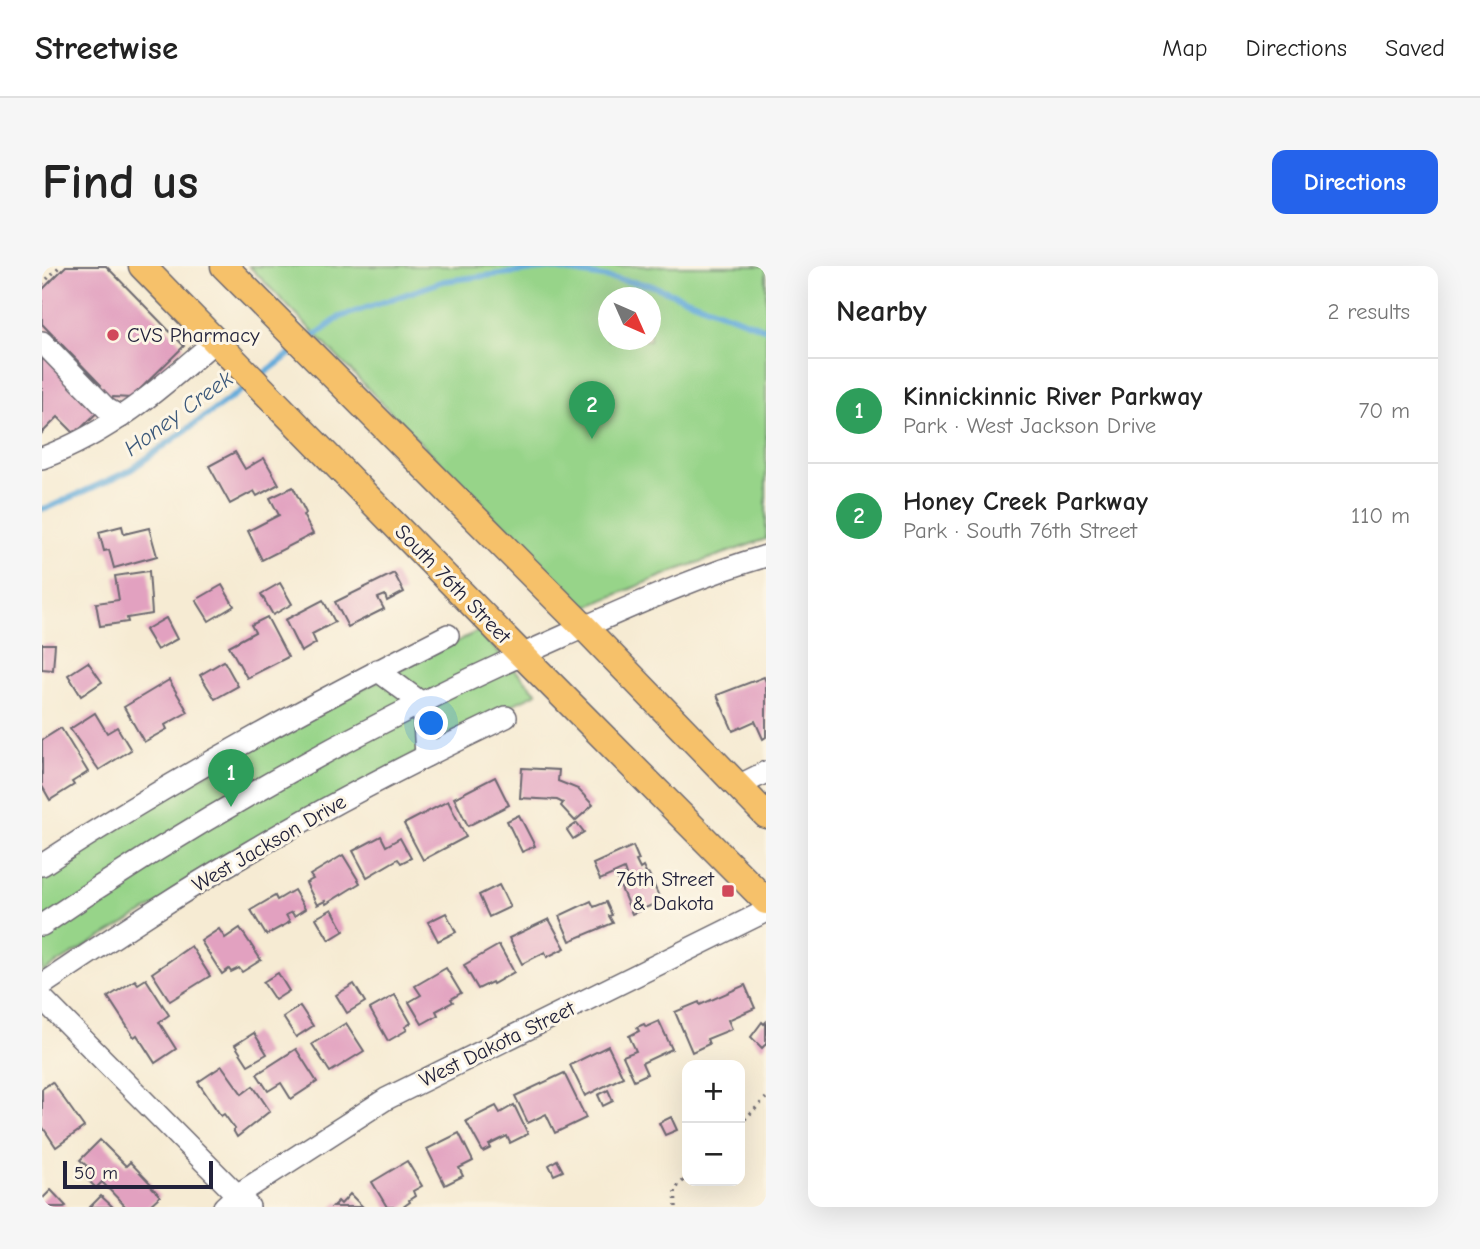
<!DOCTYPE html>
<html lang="en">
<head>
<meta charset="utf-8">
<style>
	:root { --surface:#fff; --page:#f6f6f6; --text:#222; --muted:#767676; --line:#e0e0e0; --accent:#2563eb }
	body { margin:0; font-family:"Comic Neue",sans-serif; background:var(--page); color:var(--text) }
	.controls { position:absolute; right:21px; bottom:21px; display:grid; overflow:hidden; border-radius:14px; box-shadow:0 7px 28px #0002 }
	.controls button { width:63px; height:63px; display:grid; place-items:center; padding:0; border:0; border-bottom:2px solid var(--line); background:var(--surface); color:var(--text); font:35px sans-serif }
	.compass { position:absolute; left:556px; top:21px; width:63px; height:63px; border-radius:50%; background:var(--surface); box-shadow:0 7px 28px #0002; rotate:135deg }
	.scale { position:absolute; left:21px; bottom:18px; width:150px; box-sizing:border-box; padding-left:7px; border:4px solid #22223b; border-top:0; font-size:19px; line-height:24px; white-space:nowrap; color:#22223b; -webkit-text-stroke:5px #fcf5e5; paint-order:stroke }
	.you { position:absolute; left:390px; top:458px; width:24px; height:24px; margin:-18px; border:5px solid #fff; border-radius:50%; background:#1a73e8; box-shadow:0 0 0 10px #1a73e833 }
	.badge { display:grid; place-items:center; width:46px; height:46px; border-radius:50%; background:var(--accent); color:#fff; font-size:23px; font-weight:700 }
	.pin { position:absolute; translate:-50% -58px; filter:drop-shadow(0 2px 4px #0008) }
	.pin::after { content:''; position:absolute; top:37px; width:24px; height:21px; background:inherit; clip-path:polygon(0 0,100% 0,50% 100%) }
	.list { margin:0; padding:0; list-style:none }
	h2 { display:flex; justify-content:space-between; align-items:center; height:91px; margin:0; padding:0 28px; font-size:30px }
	h2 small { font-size:23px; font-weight:400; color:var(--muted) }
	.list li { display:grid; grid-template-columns:46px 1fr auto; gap:21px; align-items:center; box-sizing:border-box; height:105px; padding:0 28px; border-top:2px solid var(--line) }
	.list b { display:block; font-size:26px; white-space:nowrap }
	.list p { margin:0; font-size:23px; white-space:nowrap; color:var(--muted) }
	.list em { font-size:23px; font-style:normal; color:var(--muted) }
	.map { position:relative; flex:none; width:724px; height:941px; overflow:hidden; border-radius:14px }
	header { display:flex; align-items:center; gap:42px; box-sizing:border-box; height:98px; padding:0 35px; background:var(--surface); border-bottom:2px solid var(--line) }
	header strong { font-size:33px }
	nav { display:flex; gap:38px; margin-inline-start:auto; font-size:24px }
	.intro { display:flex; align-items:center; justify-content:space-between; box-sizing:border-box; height:168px; padding:0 42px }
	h1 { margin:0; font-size:49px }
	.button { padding:18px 32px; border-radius:14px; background:var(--accent); color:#fff; font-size:24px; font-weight:700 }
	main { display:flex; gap:42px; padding:0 42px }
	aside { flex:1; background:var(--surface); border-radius:14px; box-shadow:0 7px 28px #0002 }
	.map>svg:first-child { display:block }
</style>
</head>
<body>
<header>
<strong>Streetwise</strong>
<nav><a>Map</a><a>Directions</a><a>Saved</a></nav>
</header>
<div class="intro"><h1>Find us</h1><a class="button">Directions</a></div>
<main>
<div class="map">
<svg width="724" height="941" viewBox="0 0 724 941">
	<rect width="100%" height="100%" fill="#fcf5e5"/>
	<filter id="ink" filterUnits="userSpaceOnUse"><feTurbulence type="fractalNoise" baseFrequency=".0143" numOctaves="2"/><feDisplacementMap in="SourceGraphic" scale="14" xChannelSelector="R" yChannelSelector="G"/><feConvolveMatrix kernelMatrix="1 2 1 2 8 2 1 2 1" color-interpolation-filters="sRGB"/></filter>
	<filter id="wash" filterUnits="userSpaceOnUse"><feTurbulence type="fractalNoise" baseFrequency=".00686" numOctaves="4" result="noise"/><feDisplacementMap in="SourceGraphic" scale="28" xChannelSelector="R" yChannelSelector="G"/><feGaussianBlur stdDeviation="1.57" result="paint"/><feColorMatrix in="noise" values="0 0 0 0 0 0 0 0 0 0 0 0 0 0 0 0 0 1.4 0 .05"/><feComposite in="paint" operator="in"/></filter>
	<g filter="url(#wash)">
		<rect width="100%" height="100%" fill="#f6ebd3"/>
		<g fill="#97d489" stroke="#5c7b62" stroke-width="2" fill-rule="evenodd">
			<path d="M207,0H724V273L635,304L549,339L541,340L535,338ZM566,32H608V74H566Z"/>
			<path d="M436,365L495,427L400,472L0,706V613L123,531L318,424Z"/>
		</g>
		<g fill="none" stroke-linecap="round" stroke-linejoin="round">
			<g stroke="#63abda" stroke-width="6">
				<path d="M267,74L298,51L402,15L508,2L608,19L724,63"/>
				<path d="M216,112L255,83"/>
				<path d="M0,243L10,240L87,205L207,119"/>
			</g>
		</g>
		<g id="blocks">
			<g fill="#e2a1c0">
				<path d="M24,0H64L142,80L89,132L71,131L33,168L16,151L0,167V86L45,133L59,119L0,58V24Z"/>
				<path d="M193,186L203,203L222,192L237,218L215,230L212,225L188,238L167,200Z"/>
				<path d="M251,221L264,247L261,249L271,268L220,294L206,265L237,249L228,232Z"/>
				<path d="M80,260L82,268L107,262L115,290L72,302L67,284L62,285L57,266Z"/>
				<path d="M107,305L110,348L85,352L86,356L58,360L54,337L77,334L73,310Z"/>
				<path d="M352,307L362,326L345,335L343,329L336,332L342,343L306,361L293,336Z"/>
				<path d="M238,317L250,338L231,349L219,328Z"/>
				<path d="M180,319L192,340L167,355L154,334Z"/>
				<path d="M281,334L293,356L270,368L274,377L259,386L243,354Z"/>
				<path d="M225,351L246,391L205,412L187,380L213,366L209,359Z"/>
				<path d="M124,352L135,373L115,384L103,364Z"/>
				<path d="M0,378H13L11,404L0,403Z"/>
				<path d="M182,395L196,420L173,433L158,409Z"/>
				<path d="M46,396L60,416L39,430L26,409Z"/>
				<path d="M722,411L724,416V471L721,473L713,455L691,465L675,429Z"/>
				<path d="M127,414L146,446L123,459L125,463L102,476L82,441Z"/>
				<path d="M53,447L65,467L75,461L89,484L57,504L28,463Z"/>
				<path d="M19,462L46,506L30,516L32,519L8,534L0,520V474Z"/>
				<path d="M480,502L517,504L516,515L536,523L551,539L533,555L519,540L521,537L515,534L478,532Z"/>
				<path d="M453,511L467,539L426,560L412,532Z"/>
				<path d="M406,535L424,571L381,594L362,558Z"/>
				<path d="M477,549L493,580L480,586L465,555Z"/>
				<path d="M535,557L542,566L531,573L525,564Z"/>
				<path d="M339,570L344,580L358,572L369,592L359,597L356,593L325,611L311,585Z"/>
				<path d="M591,580L597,594L594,595L598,603L601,601L605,609L607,608L619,635L590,648L575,613L584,609L582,603L558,614L551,598Z"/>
				<path d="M301,589L318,617L284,638L283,635L275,639L264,617L271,613L268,609Z"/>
				<path d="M457,619L468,641L447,651L437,629Z"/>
				<path d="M252,624L263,643L252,650L250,646L244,649L248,656L224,669L209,644L233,630L235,634Z"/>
				<path d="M549,635L552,641L564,636L570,649L567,650L571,657L528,675L517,650Z"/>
				<path d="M290,643L302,665L287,674L274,652Z"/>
				<path d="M404,647L414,666L396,675L386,656Z"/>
				<path d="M507,653L523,682L505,691L503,686L480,698L467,672Z"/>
				<path d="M198,662L219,694L200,706L197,702L189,706L187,703L180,708L159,675L177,663L183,672Z"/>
				<path d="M457,679L472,706L451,718L450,716L436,723L422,699Z"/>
				<path d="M149,680L168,710L128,735L110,707Z"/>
				<path d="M404,702L419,727L409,733L411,736L394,745L396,749L380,758L367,736L379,729L373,720Z"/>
				<path d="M236,707L247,725L233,734L221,716Z"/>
				<path d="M104,713L127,749L117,756L134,783L113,797L95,769L92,771L66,731L93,714L96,718Z"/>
				<path d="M312,718L323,736L305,747L294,729Z"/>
				<path d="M703,719L713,742L686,754L690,763L665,773L667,778L650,786L633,746L657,736L658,739Z"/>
				<path d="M353,729L369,757L363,761L365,764L346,775L328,743Z"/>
				<path d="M258,740L271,760L254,771L241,751Z"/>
				<path d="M617,755L630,783L600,797L605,808L592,814L581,790L594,785L587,770L597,765L595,761L602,758L604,761Z"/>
				<path d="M720,756L722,758L724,756V778L720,782L709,771Z"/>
				<path d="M304,757L322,785L288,806L270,778Z"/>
				<path d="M212,767L225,788L206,799L193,779Z"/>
				<path d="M566,780L581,811L543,830L528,799Z"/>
				<path d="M254,783L275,816L249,833L239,817L226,825L215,808Z"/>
				<path d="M180,800L200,828L211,820L228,845L195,871L191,864L193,863L182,848L179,850L156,816Z"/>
				<path d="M522,807L544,852L513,867L504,848L486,857L473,830Z"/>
				<path d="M10,816L42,861L14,881L0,860V823Z"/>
				<path d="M566,824L571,835L561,840L556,829Z"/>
				<path d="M472,839L486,868L468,877L465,870L447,879L449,882L441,886L424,855L454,840L458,847Z"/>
				<path d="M629,851L635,864L623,869L617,857Z"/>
				<path d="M417,867L431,895L417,902L421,910L403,919L385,883Z"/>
				<path d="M58,874L84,900L88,896L109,918L108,919L118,930L106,941H84L60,916L54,922L39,907L45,900L38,894Z"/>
				<path d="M515,894L521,905L512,909L507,899Z"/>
				<path d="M365,895L380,920L371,925L373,930L367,934L368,936L361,941H345L330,916Z"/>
				<path d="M9,924L24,940L22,941H0V933Z"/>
				<path d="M308,928L321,941H290L296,935L299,938Z"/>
				<path d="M59,930L71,941H48Z"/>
			</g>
		</g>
	</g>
	<g filter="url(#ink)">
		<use href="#blocks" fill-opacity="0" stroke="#6c6870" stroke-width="2"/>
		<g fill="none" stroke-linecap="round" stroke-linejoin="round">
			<defs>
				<g id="minor">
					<path d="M0,76L65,143L79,151"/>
					<path d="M0,192C68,167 119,122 173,75"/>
					<path d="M335,404L381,438L384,490"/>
					<path d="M696,520L724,506"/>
					<path d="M0,599C131,513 266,440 406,369"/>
					<path d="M0,659C164,547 340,450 522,370C588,341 655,310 724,290"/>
					<path d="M0,719C66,675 132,630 201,590C286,539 374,494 464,451"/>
					<path d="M0,732L207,941"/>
					<path d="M182,941L195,929L344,833L724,645"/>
				</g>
				<g id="major">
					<path d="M100,0L480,389L724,635"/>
					<path d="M182,0L542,361L724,549"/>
				</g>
			</defs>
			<use href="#minor" stroke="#6c6870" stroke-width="24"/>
			<use href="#major" stroke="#6c6870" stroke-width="29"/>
			<g stroke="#6c6870" stroke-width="3.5" stroke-dasharray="2 5" stroke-linecap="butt">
				<path d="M0,18L18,0"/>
				<path d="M698,858L724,832"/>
				<path d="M634,941L633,923L645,911"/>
			</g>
			<use href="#minor" stroke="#fff" stroke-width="21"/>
			<use href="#major" stroke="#f6c16b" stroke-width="26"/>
		</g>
	</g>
	<g fill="#d1495b" stroke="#fcf5e5" stroke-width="2.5">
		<circle cx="71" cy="69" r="7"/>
		<rect x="679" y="618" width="14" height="14" rx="3.5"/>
	</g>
	<g text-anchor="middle" stroke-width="6" stroke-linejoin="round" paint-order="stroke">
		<g font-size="21" fill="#22223b" stroke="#fcf5e5" text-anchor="start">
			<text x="85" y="76">CVS Pharmacy</text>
			<text x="672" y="620" text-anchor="end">76th Street<tspan x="672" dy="24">&amp; Dakota</tspan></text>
		</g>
		<g font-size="21" fill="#22223b" stroke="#fcf5e5">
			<text transform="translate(411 318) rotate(46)" y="7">South 76th Street</text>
			<text transform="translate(227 577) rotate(-30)" y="7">West Jackson Drive</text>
			<text transform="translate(455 778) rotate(-26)" y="7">West Dakota Street</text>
		</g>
		<g font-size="23" font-style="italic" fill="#3c597b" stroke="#fcf5e5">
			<text transform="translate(136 147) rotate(-36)" y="8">Honey Creek</text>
		</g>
	</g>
</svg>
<div class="controls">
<button>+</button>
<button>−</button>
</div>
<svg class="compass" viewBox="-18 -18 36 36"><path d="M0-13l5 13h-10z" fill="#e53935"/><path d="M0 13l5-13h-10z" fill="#767676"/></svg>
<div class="scale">50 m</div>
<div class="you"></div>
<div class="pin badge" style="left:189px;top:541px;background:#2e9e5b">1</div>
<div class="pin badge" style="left:550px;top:173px;background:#2e9e5b">2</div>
</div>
<aside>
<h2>Nearby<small>2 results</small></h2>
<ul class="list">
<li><span class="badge" style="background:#2e9e5b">1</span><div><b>Kinnickinnic River Parkway</b><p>Park · West Jackson Drive</p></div><em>70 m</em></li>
<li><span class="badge" style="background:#2e9e5b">2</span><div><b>Honey Creek Parkway</b><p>Park · South 76th Street</p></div><em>110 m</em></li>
</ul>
</aside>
</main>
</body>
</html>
